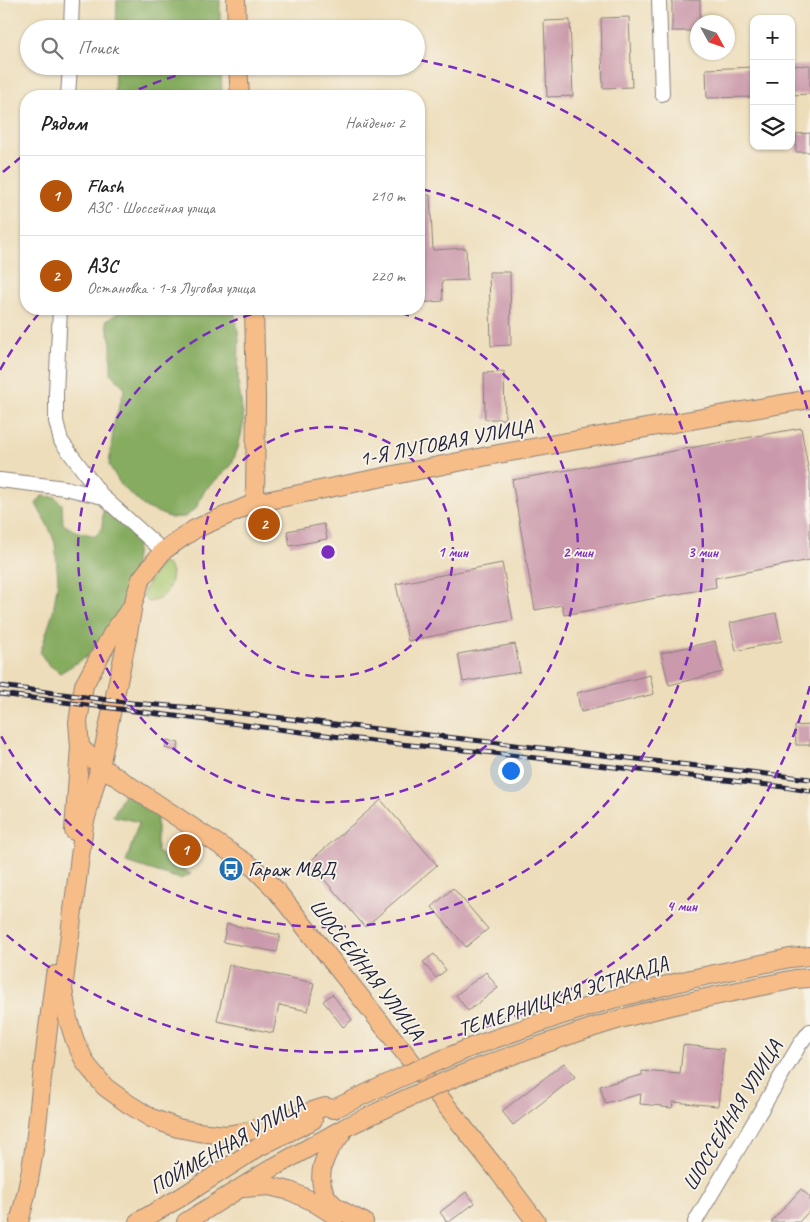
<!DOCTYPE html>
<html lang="ru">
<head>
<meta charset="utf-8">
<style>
	:root { --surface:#fff; --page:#f6f6f6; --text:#222; --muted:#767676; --line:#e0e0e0; --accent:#b45309 }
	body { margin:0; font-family:Caveat,sans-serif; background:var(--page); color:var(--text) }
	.controls { position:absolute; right:15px; top:15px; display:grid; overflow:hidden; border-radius:10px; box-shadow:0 1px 4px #0004 }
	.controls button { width:45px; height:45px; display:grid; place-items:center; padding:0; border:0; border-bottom:1px solid var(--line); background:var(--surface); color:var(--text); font:25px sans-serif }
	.compass { position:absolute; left:690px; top:15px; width:45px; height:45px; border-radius:50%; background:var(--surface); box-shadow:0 1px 4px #0004; rotate:130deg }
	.you { position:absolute; left:510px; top:770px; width:18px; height:18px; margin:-12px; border:4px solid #fff; border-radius:50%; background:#1a73e8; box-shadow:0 0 0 8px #1a73e833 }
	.badge { display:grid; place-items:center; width:32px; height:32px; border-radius:50%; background:var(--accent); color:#fff; font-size:16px; font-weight:700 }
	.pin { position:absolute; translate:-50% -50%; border:2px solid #fff; box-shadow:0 1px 5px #0006 }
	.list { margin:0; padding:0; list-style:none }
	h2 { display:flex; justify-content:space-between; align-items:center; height:65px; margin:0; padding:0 20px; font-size:21px }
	h2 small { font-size:16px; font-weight:400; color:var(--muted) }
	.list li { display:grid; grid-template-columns:32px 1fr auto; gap:15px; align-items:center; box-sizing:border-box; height:80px; padding:0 20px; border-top:1px solid var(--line) }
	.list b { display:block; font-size:19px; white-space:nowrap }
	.list p { margin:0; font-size:16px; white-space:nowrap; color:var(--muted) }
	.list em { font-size:16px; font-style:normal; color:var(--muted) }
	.icon { flex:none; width:28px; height:28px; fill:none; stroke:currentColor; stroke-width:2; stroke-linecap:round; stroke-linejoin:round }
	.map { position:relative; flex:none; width:810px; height:1222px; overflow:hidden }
	.search { position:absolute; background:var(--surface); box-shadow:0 1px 4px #0004; left:20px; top:20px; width:405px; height:55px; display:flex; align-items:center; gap:12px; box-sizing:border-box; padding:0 18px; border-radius:28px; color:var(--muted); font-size:19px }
	.panel { position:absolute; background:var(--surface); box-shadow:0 1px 4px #0004; left:20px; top:90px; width:405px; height:225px; border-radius:20px }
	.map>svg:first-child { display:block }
</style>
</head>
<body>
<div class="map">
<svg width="810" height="1222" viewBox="0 0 810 1222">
	<rect width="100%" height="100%" fill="#f7f3e8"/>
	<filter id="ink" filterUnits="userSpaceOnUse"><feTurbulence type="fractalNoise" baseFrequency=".02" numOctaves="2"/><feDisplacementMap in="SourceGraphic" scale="10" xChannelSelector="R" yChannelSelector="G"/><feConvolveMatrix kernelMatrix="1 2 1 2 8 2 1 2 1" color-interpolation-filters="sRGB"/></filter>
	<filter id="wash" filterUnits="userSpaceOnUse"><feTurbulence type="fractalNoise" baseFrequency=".0096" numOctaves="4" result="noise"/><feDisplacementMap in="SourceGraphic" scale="20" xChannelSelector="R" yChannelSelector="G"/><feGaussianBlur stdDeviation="1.12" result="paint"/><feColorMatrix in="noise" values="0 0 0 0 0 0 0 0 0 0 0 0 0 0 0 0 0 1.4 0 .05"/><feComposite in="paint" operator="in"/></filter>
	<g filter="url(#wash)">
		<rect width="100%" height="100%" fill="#edddba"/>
		<path fill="#a9c76e" stroke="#667454" d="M160,564H167L172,572C170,589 166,600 148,602L143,597L144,590Z"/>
		<g fill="#86ac61" stroke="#54674e">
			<path d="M117,0H220V29H116Z"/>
			<path d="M115,66H221L222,96H114Z"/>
			<path d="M124,309H234L239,338L238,381L244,422L238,448L231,466L205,490L196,508L185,517L171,518L145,507L121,485L109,465L114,423L125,388L111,374V343L106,321Z"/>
			<path d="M42,496L55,497L62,504L63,524L75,531L96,536L102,528L103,511L115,513L132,526L137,543L133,592L88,656L60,673L48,664L40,653L53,612L58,580L55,543L50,530L36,504Z"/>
			<path d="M124,794L157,812V852L191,874L180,879L126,862L139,822L113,816Z"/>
		</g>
		<g id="blocks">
			<g fill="#ca99ab">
				<path d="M672,0H700V22H698V31H672Z"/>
				<path d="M629,17L632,87L603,88L601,18Z"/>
				<path d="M570,20L573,96L547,97L544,21Z"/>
				<path d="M810,65V94L791,95V66Z"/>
				<path d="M754,67V97L707,98L706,69Z"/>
				<path d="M810,133V152H796V134Z"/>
				<path d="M419,195H430L433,250L466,248L467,280L442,281L443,301L419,303Z"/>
				<path d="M489,272H510L511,345L491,346Z"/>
				<path d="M504,372L505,419H485L484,373Z"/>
				<path d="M801,428L810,478V560L715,578L716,587L564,615L562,605L535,610L512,480Z"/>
				<path d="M324,524L327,539L290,546L287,531Z"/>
				<path d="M502,563L513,620L408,641L396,584Z"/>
				<path d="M776,613L782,641L736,651L730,623Z"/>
				<path d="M715,641L723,672L669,685L661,653Z"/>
				<path d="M515,644L520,672L463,682L458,654Z"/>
				<path d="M650,675L654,694L581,712L577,693Z"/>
				<path d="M810,725V745H796L795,726Z"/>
				<path d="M167,740L179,743L177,751L165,748Z"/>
				<path d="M381,800L437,865L365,927L309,862Z"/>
				<path d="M173,845L185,854L178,864L166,855Z"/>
				<path d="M453,888L488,929L466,947L432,907Z"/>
				<path d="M227,924L280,935L277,952L223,942Z"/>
				<path d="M434,954L446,970L436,978L423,962Z"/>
				<path d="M229,965L314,983L308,1011L279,1005L273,1033L217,1021Z"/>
				<path d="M486,972L498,988L468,1011L456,995Z"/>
				<path d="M332,994L352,1020L343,1027L323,1001Z"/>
				<path d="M683,1045L724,1049L718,1106L673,1102L672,1108L662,1107V1106L640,1104L641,1094L605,1103L600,1086L642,1075V1071L680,1074Z"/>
				<path d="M564,1063L575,1077L513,1125L502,1111Z"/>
				<path d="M801,1189L810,1197V1210L799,1222H771Z"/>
				<path d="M466,1192L475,1203L449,1222H447L440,1212Z"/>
			</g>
		</g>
	</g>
	<g filter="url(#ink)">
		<use href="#blocks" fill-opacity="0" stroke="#88807a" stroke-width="1"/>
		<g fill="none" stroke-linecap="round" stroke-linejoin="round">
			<defs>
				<g id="minor">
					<path d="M659,0L662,94"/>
					<path d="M71,29L72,0"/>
					<path d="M68,96L70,66"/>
					<path d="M60,309L56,393V421L61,441L103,497"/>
					<path d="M0,480L65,488L103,497L163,551"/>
					<path d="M695,1222L800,1044L810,1031"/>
				</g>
				<g id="major">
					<path d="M236,0L237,29"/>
					<path d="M238,66L240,96"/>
					<path d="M254,309L256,397L255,503"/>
					<path d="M130,609L112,634L84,685L78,722L80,747L100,766L236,856L254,868L275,889L498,1171L536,1222"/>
					<path d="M74,831L80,747"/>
					<path d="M472,1047L556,1017L613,999L691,979L790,958L810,956"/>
					<path d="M334,1109L325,1107L249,1131L226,1135L198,1132L178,1128L151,1118L127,1103L105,1087L86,1064L75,1041L68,1019L63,989L84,825L100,766L127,639L133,604L141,579L163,551L173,544L195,529L255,503L493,455L810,399"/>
					<path d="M342,1133C338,1139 332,1145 328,1152C319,1169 317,1191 334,1205C342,1212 354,1217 364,1222"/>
					<path d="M244,1188L269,1186L290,1191L312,1201L336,1216"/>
					<path d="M19,1222C33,1174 37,1127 42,1078C46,1044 50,1010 55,975"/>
					<path d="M138,1222L183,1196L259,1147L313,1120"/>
					<path d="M186,1222L274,1167L346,1127"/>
				</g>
			</defs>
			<use href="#minor" stroke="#88807a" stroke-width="16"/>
			<use href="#major" stroke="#88807a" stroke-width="20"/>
			<use href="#minor" stroke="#fff" stroke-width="14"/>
			<use href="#major" stroke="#f7bd88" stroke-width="18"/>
			<defs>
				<g id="rail">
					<path d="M0,686L132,703L195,708L810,779"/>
					<path d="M0,694L389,743L485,752L777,786L810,791"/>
				</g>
			</defs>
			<use href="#rail" stroke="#22223b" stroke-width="5"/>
			<use href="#rail" stroke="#f7f3e8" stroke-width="3" stroke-dasharray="9" stroke-linecap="butt"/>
			<defs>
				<g id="major-bridge">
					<path d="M338,1107L410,1073L472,1047"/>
					<path d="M346,1127C391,1106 435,1084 481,1067C526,1050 571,1034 617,1020C675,1003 735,992 795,979L810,978"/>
				</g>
			</defs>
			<use href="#major-bridge" stroke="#88807a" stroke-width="20" stroke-linecap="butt"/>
			<use href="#major-bridge" stroke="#f7bd88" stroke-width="18"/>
		</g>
	</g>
	<g fill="none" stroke="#7b2cbf" stroke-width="2.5" stroke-dasharray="9 6">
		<circle cx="328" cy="552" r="125"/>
		<path d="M386 309A250 250 0 1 1 270 309"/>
		<path d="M0 370A375 375 0 0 1 41 311M422 189A375 375 0 1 1 0 734"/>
		<path d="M810 686A500 500 0 0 1 3 932M3 172A500 500 0 0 1 24 155M125 95A500 500 0 0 1 207 67M419 60A500 500 0 0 1 810 418"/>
	</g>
	<defs>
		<symbol id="bus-disc" viewBox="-11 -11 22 22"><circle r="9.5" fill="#1f6fb2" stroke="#f7f3e8"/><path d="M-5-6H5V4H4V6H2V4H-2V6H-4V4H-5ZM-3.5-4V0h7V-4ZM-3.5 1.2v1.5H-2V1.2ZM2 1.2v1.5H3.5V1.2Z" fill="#fff"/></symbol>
	</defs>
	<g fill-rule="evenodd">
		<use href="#bus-disc" x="217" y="855" width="28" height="28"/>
	</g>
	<g text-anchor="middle" stroke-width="4" stroke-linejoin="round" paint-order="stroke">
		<g font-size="21" fill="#22223b" stroke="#f7f3e8">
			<text transform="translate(446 442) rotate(-11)" y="7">1-Я ЛУГОВАЯ УЛИЦА</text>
			<text transform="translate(367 969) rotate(52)" y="7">ШОССЕЙНАЯ УЛИЦА</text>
			<text transform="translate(563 996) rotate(-18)" y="7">ТЕМЕРНИЦКАЯ ЭСТАКАДА</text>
			<text transform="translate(732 1115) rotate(-59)" y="7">ШОССЕЙНАЯ УЛИЦА</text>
			<text transform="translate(227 1145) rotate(-30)" y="7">ПОЙМЕННАЯ УЛИЦА</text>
		</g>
		<g font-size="21" fill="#22223b" stroke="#f7f3e8" text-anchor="start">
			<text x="248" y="876">Гараж МВД</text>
		</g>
	</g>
	<circle cx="328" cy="552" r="8" fill="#7b2cbf" stroke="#f7f3e8" stroke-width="2.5"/>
	<g font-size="15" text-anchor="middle" font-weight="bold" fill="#7b2cbf" stroke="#f7f3e8" stroke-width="4" stroke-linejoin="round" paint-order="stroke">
		<text x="453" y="557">1 мин</text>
		<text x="578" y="557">2 мин</text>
		<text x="703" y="557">3 мин</text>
		<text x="682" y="911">4 мин</text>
	</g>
</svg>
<div class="controls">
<button>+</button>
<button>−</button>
<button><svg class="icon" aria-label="layers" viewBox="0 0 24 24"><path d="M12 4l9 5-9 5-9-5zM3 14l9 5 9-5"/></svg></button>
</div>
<svg class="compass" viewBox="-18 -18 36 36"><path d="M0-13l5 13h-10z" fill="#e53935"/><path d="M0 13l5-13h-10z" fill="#767676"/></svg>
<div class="you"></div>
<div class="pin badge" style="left:185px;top:850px">1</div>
<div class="pin badge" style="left:264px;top:524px">2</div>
<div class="search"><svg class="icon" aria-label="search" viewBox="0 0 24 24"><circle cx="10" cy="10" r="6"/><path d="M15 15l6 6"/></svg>Поиск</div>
<section class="panel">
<h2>Рядом<small>Найдено: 2</small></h2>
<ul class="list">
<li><span class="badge">1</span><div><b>Flash</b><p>АЗС · Шоссейная улица</p></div><em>210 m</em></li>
<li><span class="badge">2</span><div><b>АЗС</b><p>Остановка · 1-я Луговая улица</p></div><em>220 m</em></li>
</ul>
</section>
</div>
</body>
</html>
